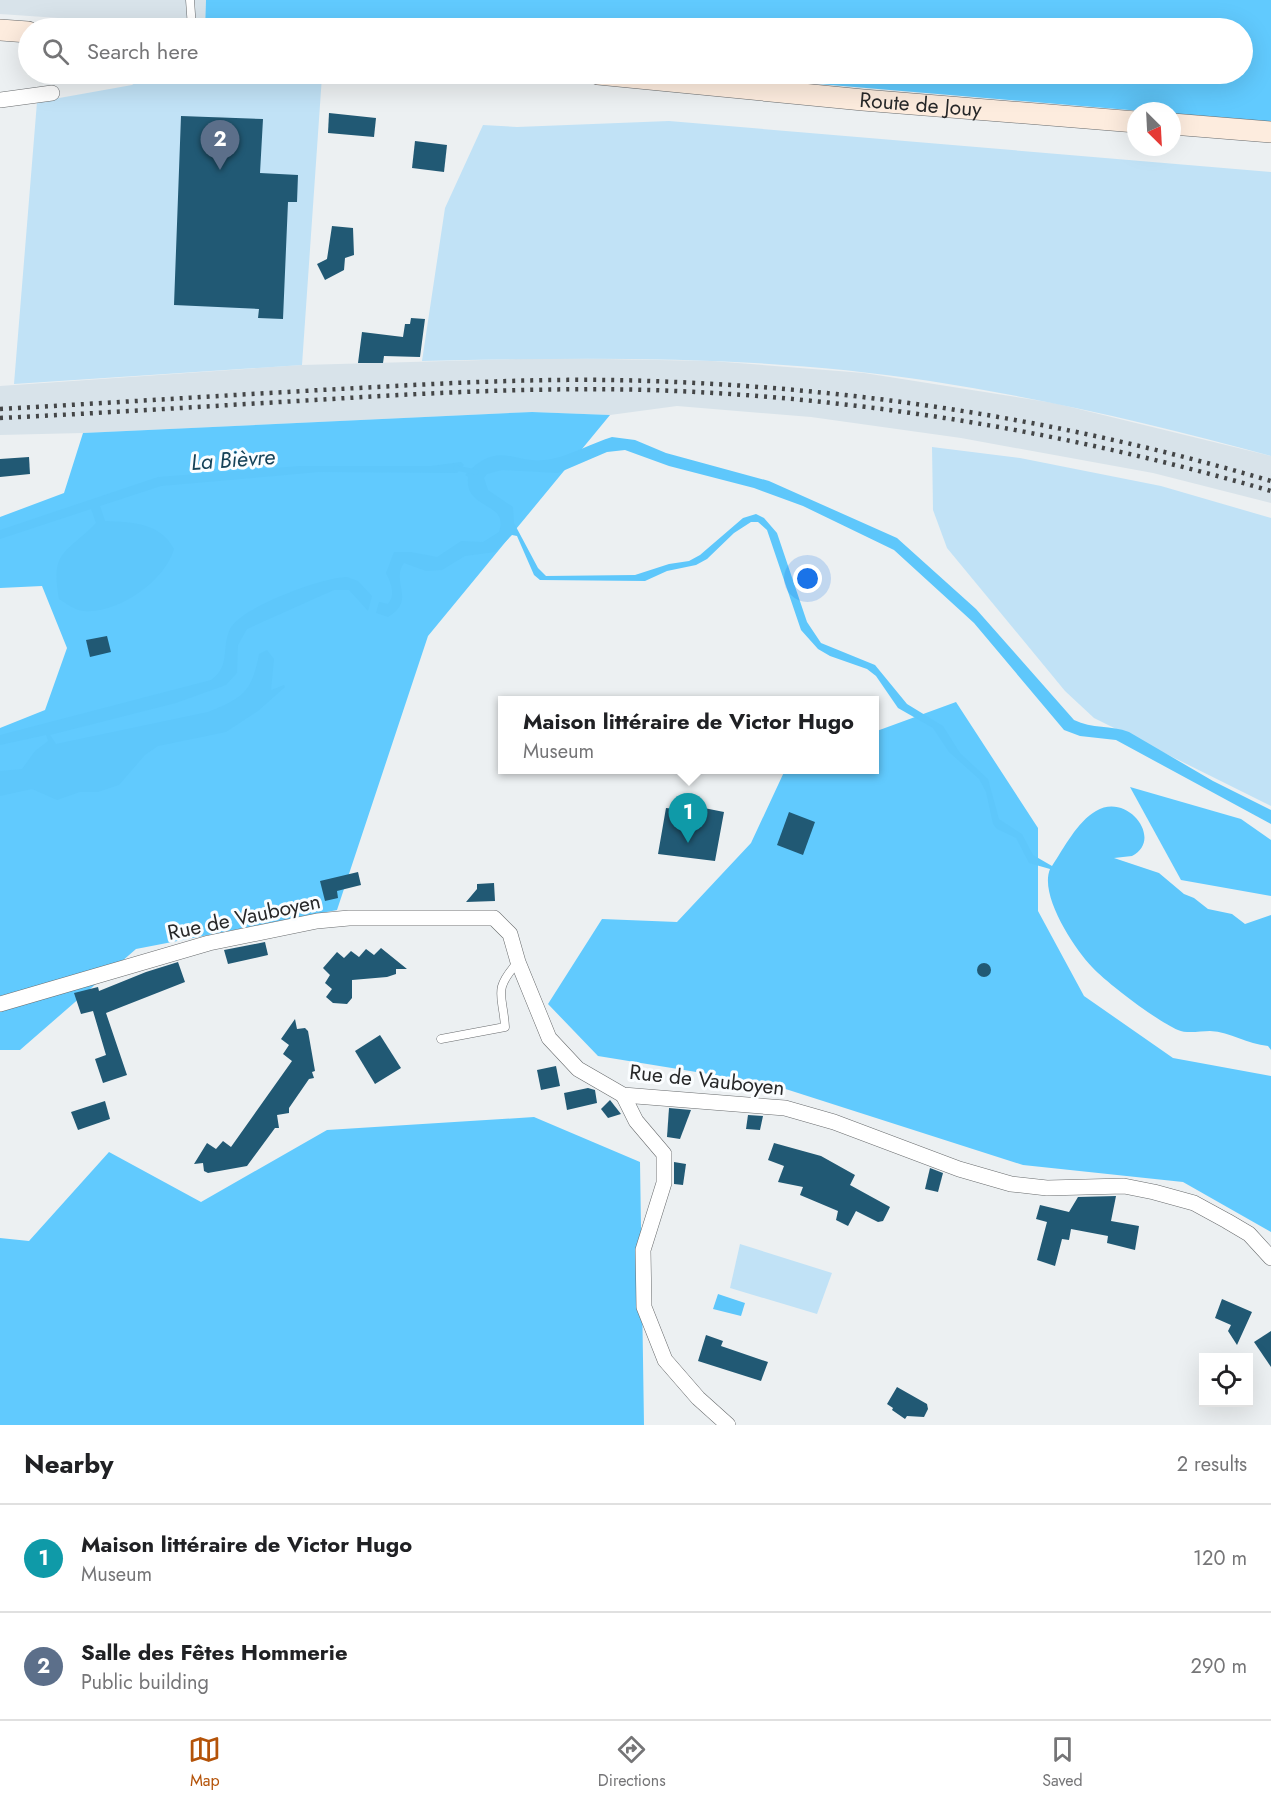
<!DOCTYPE html>
<html lang="en">
<head>
<meta charset="utf-8">
<style>
	:root { --surface:#fff; --page:#f2f2f2; --text:#202124; --muted:#757577; --line:#e0e0e0; --accent:#b45309 }
	body { margin:0; font-family:Jost,sans-serif; background:var(--page); color:var(--text) }
	.controls { position:absolute; right:18px; bottom:18px; display:grid; overflow:hidden; border-radius:0px; box-shadow:0 6px 24px #0002 }
	.controls button { width:54px; height:54px; display:grid; place-items:center; padding:0; border:0; border-bottom:2px solid var(--line); background:var(--surface); color:var(--text); font:30px sans-serif }
	.compass { position:absolute; left:1127px; top:102px; width:54px; height:54px; border-radius:50%; background:var(--surface); box-shadow:0 6px 24px #0002; rotate:156deg }
	.you { position:absolute; left:808px; top:579px; width:21px; height:21px; margin:-15px; border:4px solid #fff; border-radius:50%; background:#1a73e8; box-shadow:0 0 0 9px #1a73e833 }
	.badge { display:grid; place-items:center; width:39px; height:39px; border-radius:50%; background:var(--accent); color:#fff; font-size:20px; font-weight:700 }
	.pin { position:absolute; translate:-50% -50px; filter:drop-shadow(0 2px 3px #0008) }
	.pin::after { content:''; position:absolute; top:32px; width:21px; height:18px; background:inherit; clip-path:polygon(0 0,100% 0,50% 100%) }
	.popup { position:absolute; left:498px; top:696px; width:381px; height:78px; box-sizing:border-box; display:grid; place-content:center; border-radius:0px; background:var(--surface); filter:drop-shadow(0 2px 4px #0005); font-size:20px; white-space:nowrap; color:var(--muted) }
	.popup b { font-size:22px; color:var(--text) }
	.popup::after { content:''; position:absolute; left:50%; top:100%; margin-left:-12px; border:12px solid transparent; border-top-color:var(--surface) }
	.list { margin:0; padding:0; list-style:none }
	h2 { display:flex; justify-content:space-between; align-items:center; height:78px; margin:0; padding:0 24px; font-size:26px }
	h2 small { font-size:20px; font-weight:400; color:var(--muted) }
	.list li { display:grid; grid-template-columns:39px 1fr auto; gap:18px; align-items:center; box-sizing:border-box; height:108px; padding:0 24px; border-top:2px solid var(--line) }
	.list b { display:block; font-size:22px; white-space:nowrap }
	.list p { margin:0; font-size:20px; white-space:nowrap; color:var(--muted) }
	.list em { font-size:20px; font-style:normal; color:var(--muted) }
	.icon { flex:none; width:33px; height:33px; fill:none; stroke:currentColor; stroke-width:2; stroke-linecap:round; stroke-linejoin:round }
	.map { position:relative; flex:none; width:1271px; height:1425px; overflow:hidden }
	.search { position:absolute; background:var(--surface); box-shadow:0 6px 24px #0002; left:18px; right:18px; top:18px; height:66px; display:flex; align-items:center; gap:15px; box-sizing:border-box; padding:0 21px; border-radius:33px; color:var(--muted); font-size:22px }
	.sheet { height:294px; background:var(--surface) }
	nav { display:flex; justify-content:space-around; align-items:center; box-sizing:border-box; height:84px; border-top:2px solid var(--line); background:var(--surface); font-size:16px; color:var(--muted) }
	nav a { display:grid; justify-items:center; gap:3px }
	nav .on { color:var(--accent) }
	.map>svg:first-child { display:block }
</style>
</head>
<body>
<div class="map">
<svg width="1271" height="1425" viewBox="0 0 1271 1425">
	<rect width="100%" height="100%" fill="#ecf0f2"/>
	<g fill="#d8e3ea">
		<path d="M0,0H206L205,28L0,14Z"/>
		<path d="M552,358L712,361L864,373L1054,403L1271,456V503L1153,473L961,438L811,417L677,406L610,415L532,412L83,433L0,435V386L302,365Z"/>
	</g>
	<g fill="#c1e2f6">
		<path d="M147,74L322,76L302,365L14,384L37,102L132,85Z"/>
		<path d="M669,121L1271,172V456C1159,425 1045,399 930,381C762,355 592,357 422,361L445,208L483,125L517,127Z"/>
		<path d="M932,447L1020,458L1161,486L1271,518V806L1094,718L1065,691L947,548L933,510Z"/>
		<path d="M740,1244L832,1273L817,1314L730,1288Z"/>
	</g>
	<g fill="#61cafe">
		<path d="M206,0H1271V122L1172,114V111H1141L699,74H1242V28H205Z"/>
		<path d="M532,412L610,415L428,636L337,910L136,949L20,1050H0V728L45,710L67,648L42,586L0,588V517L64,493L83,433Z"/>
		<path d="M956,702L1038,828V911L1084,996L1173,1058L1271,1076V1232L1183,1182L1023,1165L770,1084L598,1056L548,1004L602,919L677,922L751,843L785,770H874V732Z"/>
		<path d="M1130,787L1241,819L1271,840V896L1181,880Z"/>
		<path d="M534,1117L640,1162L644,1425H0V1238L29,1241L109,1152L201,1202L327,1130Z"/>
	</g>
	<g fill="#5ec7fb">
		<path d="M612,437L635,440L666,453L769,481L897,538L976,609L1074,720C1092,729 1111,725 1129,732L1213,781L1271,810V824L1116,740L1080,736L1064,730L974,623L894,550L803,506L754,488L669,466L625,450L607,452L558,473L502,470L487,474L484,478L488,490L513,507L514,523L538,568L546,576L635,575L669,564L689,561L700,555L743,518L756,514L764,518L777,533L807,622L821,643L875,665L907,704L943,726L960,753L988,779L999,819L1022,834L1033,855L1052,866C1064,848 1077,822 1096,811C1128,792 1164,840 1132,856L1114,858L1159,873L1184,894L1194,898L1208,909L1232,914L1245,924L1271,915V1050L1268,1046C1247,1044 1231,1032 1210,1031C1200,1031 1187,1034 1178,1030C1157,1021 1108,984 1092,967C1074,948 1039,895 1050,869L1029,863L1016,838L997,829L993,824L986,792L979,779L949,752L933,728L898,708L876,676L867,669L830,656L818,649L801,630L767,530L758,522H751L734,533L707,559L696,565L667,571L645,581L540,580L534,575L517,536L512,535L495,552L465,556L442,570L426,571L404,563C390,582 417,600 388,617L376,613L379,602L388,604C396,594 391,584 386,573L394,552H411L437,557L461,541L483,542L499,532C510,501 464,511 468,477L465,475C501,437 514,467 551,459C572,455 592,443 612,437Z"/>
		<path d="M461,462L464,465L457,473L318,472L275,476L161,486L100,506L105,521C134,522 160,523 174,549C165,581 118,614 84,611C74,610 67,604 59,599C50,550 66,554 96,523L91,509L0,539V530L158,477L301,466H431Z"/>
		<path d="M347,577L358,581L372,596L368,611L349,590H334L247,629L238,645L237,673L226,685L176,703L50,735L56,744L208,712C244,698 252,691 259,654L267,650L274,659L271,690L284,685L285,687L258,711L226,732L158,746L145,755L119,785L98,792H80L57,800L32,789L0,796V771L22,769L35,751L48,741L46,735L0,745V735L211,680C231,666 221,648 230,629C241,607 323,577 347,577Z"/>
		<path d="M718,1294L745,1303L741,1316L713,1309Z"/>
	</g>
	<g fill="none" stroke-linecap="round" stroke-linejoin="round">
		<path stroke="#5ec7fb" stroke-width="5" d="M456,468L476,472"/>
	</g>
	<g fill="#215974">
		<path d="M329,113L376,118L374,137L328,133Z"/>
		<path d="M181,116L263,119L260,173L298,175L297,202H288L283,319L258,318L259,309L174,305Z"/>
		<path d="M415,141L447,145L444,172L412,168Z"/>
		<path d="M332,226L353,228L354,255L345,258L344,270L325,280L317,264L327,259Z"/>
		<path d="M411,318L425,319L420,357L384,356L383,363H358L362,332L403,337L405,324H410Z"/>
		<path d="M29,457L30,474L0,477V459Z"/>
		<path d="M107,636L111,652L90,657L86,640Z"/>
		<path d="M666,808L704,812V808L724,812L715,861L658,854Z"/>
		<path d="M789,812L815,822L803,855L777,845Z"/>
		<path d="M358,872L361,885L337,891L338,898L325,901L320,881Z"/>
		<path d="M494,883L495,901L466,902L477,889V884Z"/>
		<path d="M265,942L268,955L228,964L224,950Z"/>
		<path d="M381,948L407,969H396V974L387,977L352,980V998L347,1004L333,1003L326,997L332,989L325,983L330,975L323,968L337,952L344,958L351,951L359,957L366,949L374,955Z"/>
		<path d="M178,962L185,982L106,1013L127,1075L103,1083L95,1059L106,1055L93,1011L81,1014L74,993L98,987L99,991L146,972Z"/>
		<circle cx="984" cy="970" r="7"/>
		<path d="M295,1019L297,1029L305,1028L308,1031L315,1071L312,1072L314,1078L309,1079L289,1108V1113L277,1115L279,1128H275L247,1166L208,1173L204,1171L203,1163L194,1164L207,1143L216,1149L223,1141L231,1147L292,1061L283,1054L289,1045L281,1039Z"/>
		<path d="M380,1035L401,1068L375,1084L355,1051Z"/>
		<path d="M556,1066L560,1086L541,1090L537,1070Z"/>
		<path d="M588,1088L595,1090L597,1103L567,1110L564,1093Z"/>
		<path d="M610,1100L621,1114L608,1118L601,1109Z"/>
		<path d="M105,1101L110,1119L78,1130L71,1112Z"/>
		<path d="M669,1108L691,1110L680,1139L667,1137Z"/>
		<path d="M748,1115L763,1116L760,1130L746,1129Z"/>
		<path d="M774,1143L821,1156L855,1175L850,1185L890,1207L883,1221L878,1222L856,1211L848,1226L836,1220L838,1211L800,1195L803,1187L778,1182L784,1166L768,1160Z"/>
		<path d="M674,1162L686,1164L683,1185L674,1184Z"/>
		<path d="M930,1168L943,1173L938,1192L925,1189Z"/>
		<path d="M1116,1196L1111,1221L1139,1226L1135,1250L1107,1243L1108,1236L1071,1229L1069,1240L1062,1239L1055,1266L1037,1260L1047,1222L1036,1219L1040,1205L1069,1212L1078,1197Z"/>
		<path d="M1222,1299L1252,1312L1237,1345L1228,1331L1231,1325L1215,1318Z"/>
		<path d="M1271,1331V1367L1254,1342Z"/>
		<path d="M706,1335L723,1341L721,1346L768,1362L761,1381L698,1361Z"/>
		<path d="M897,1387L927,1404L928,1409L924,1417L907,1416L905,1419L892,1410L893,1408L887,1404Z"/>
	</g>
	<g fill="none" stroke-linecap="round" stroke-linejoin="round">
		<defs>
			<g id="lane">
				<path d="M190,0L192,28"/>
				<path d="M441,1039L505,1027C503,994 492,991 518,962"/>
			</g>
			<g id="street">
				<path d="M0,100L52,93"/>
				<path d="M0,1004L209,943L317,921L349,918H494L510,934L518,962L549,1038L578,1069L623,1095L785,1108L834,1122L959,1169L1011,1184L1047,1188L1124,1186L1154,1192L1194,1203L1227,1221L1249,1234L1271,1258"/>
				<path d="M623,1095L636,1121L664,1154V1183L643,1250L644,1307L665,1360L698,1398L728,1425"/>
			</g>
			<g id="secondary">
				<path d="M0,30L28,32"/>
				<path id="s1" d="M598,74L863,100L1136,122"/>
				<path d="M1172,124L1271,132"/>
			</g>
		</defs>
		<use href="#lane" stroke="#686b6d" stroke-width="9"/>
		<use href="#street" stroke="#686b6d" stroke-width="16"/>
		<use href="#secondary" stroke="#686b6d" stroke-width="22"/>
		<use href="#lane" stroke="#fff" stroke-width="8"/>
		<use href="#street" stroke="#fff" stroke-width="15"/>
		<use href="#secondary" stroke="#fdecde" stroke-width="21"/>
		<g stroke="#444647" stroke-width="4.5" stroke-dasharray="3 6" stroke-linecap="butt">
			<path d="M0,409C107,403 214,396 321,390C431,384 540,377 650,381C861,388 1068,421 1271,481"/>
			<path d="M0,418C105,413 210,406 315,400C426,393 538,387 650,390C861,397 1068,432 1271,491"/>
		</g>
	</g>
	<g text-anchor="middle" stroke-width="6" stroke-linejoin="round" paint-order="stroke">
		<g font-size="21" fill="#272829" stroke="#fafdff">
			<text dy="7" stroke="none"><textPath href="#s1" startOffset="324">Route de Jouy</textPath></text>
			<text transform="translate(244 917) rotate(-12)" y="7">Rue de Vauboyen</text>
			<text transform="translate(707 1080) rotate(6)" y="7">Rue de Vauboyen</text>
		</g>
		<g font-size="22" font-style="italic" fill="#164359" stroke="#fafdff">
			<text transform="translate(233 459) rotate(-4)" y="8">La Bièvre</text>
		</g>
	</g>
</svg>
<div class="controls">
<button><svg class="icon" aria-label="locate" viewBox="0 0 24 24"><circle cx="12" cy="12" r="6"/><path d="M12 2v4M12 18v4M2 12h4M18 12h4"/></svg></button>
</div>
<svg class="compass" viewBox="-18 -18 36 36"><path d="M0-13l5 13h-10z" fill="#e53935"/><path d="M0 13l5-13h-10z" fill="#757577"/></svg>
<div class="you"></div>
<div class="pin badge" style="left:688px;top:843px;background:#0f9aa8">1</div>
<div class="popup"><b>Maison littéraire de Victor Hugo</b>Museum</div>
<div class="pin badge" style="left:220px;top:170px;background:#5c6f8a">2</div>
<div class="search"><svg class="icon" aria-label="search" viewBox="0 0 24 24"><circle cx="10" cy="10" r="6"/><path d="M15 15l6 6"/></svg>Search here</div>
</div>
<section class="sheet">
<h2>Nearby<small>2 results</small></h2>
<ul class="list">
<li><span class="badge" style="background:#0f9aa8">1</span><div><b>Maison littéraire de Victor Hugo</b><p>Museum</p></div><em>120 m</em></li>
<li><span class="badge" style="background:#5c6f8a">2</span><div><b>Salle des Fêtes Hommerie</b><p>Public building</p></div><em>290 m</em></li>
</ul>
</section>
<nav>
<a class="on"><svg class="icon" aria-label="map" viewBox="0 0 24 24"><path d="M3 6l6-2 6 2 6-2v14l-6 2-6-2-6 2zM9 4v14M15 6v14"/></svg>Map</a>
<a><svg class="icon" aria-label="directions" viewBox="0 0 24 24"><path d="M12 3l9 9-9 9-9-9zM9 14v-3h6M13 9l2 2-2 2"/></svg>Directions</a>
<a><svg class="icon" aria-label="saved" viewBox="0 0 24 24"><path d="M7 4h10v16l-5-4-5 4z"/></svg>Saved</a>
</nav>
</body>
</html>
